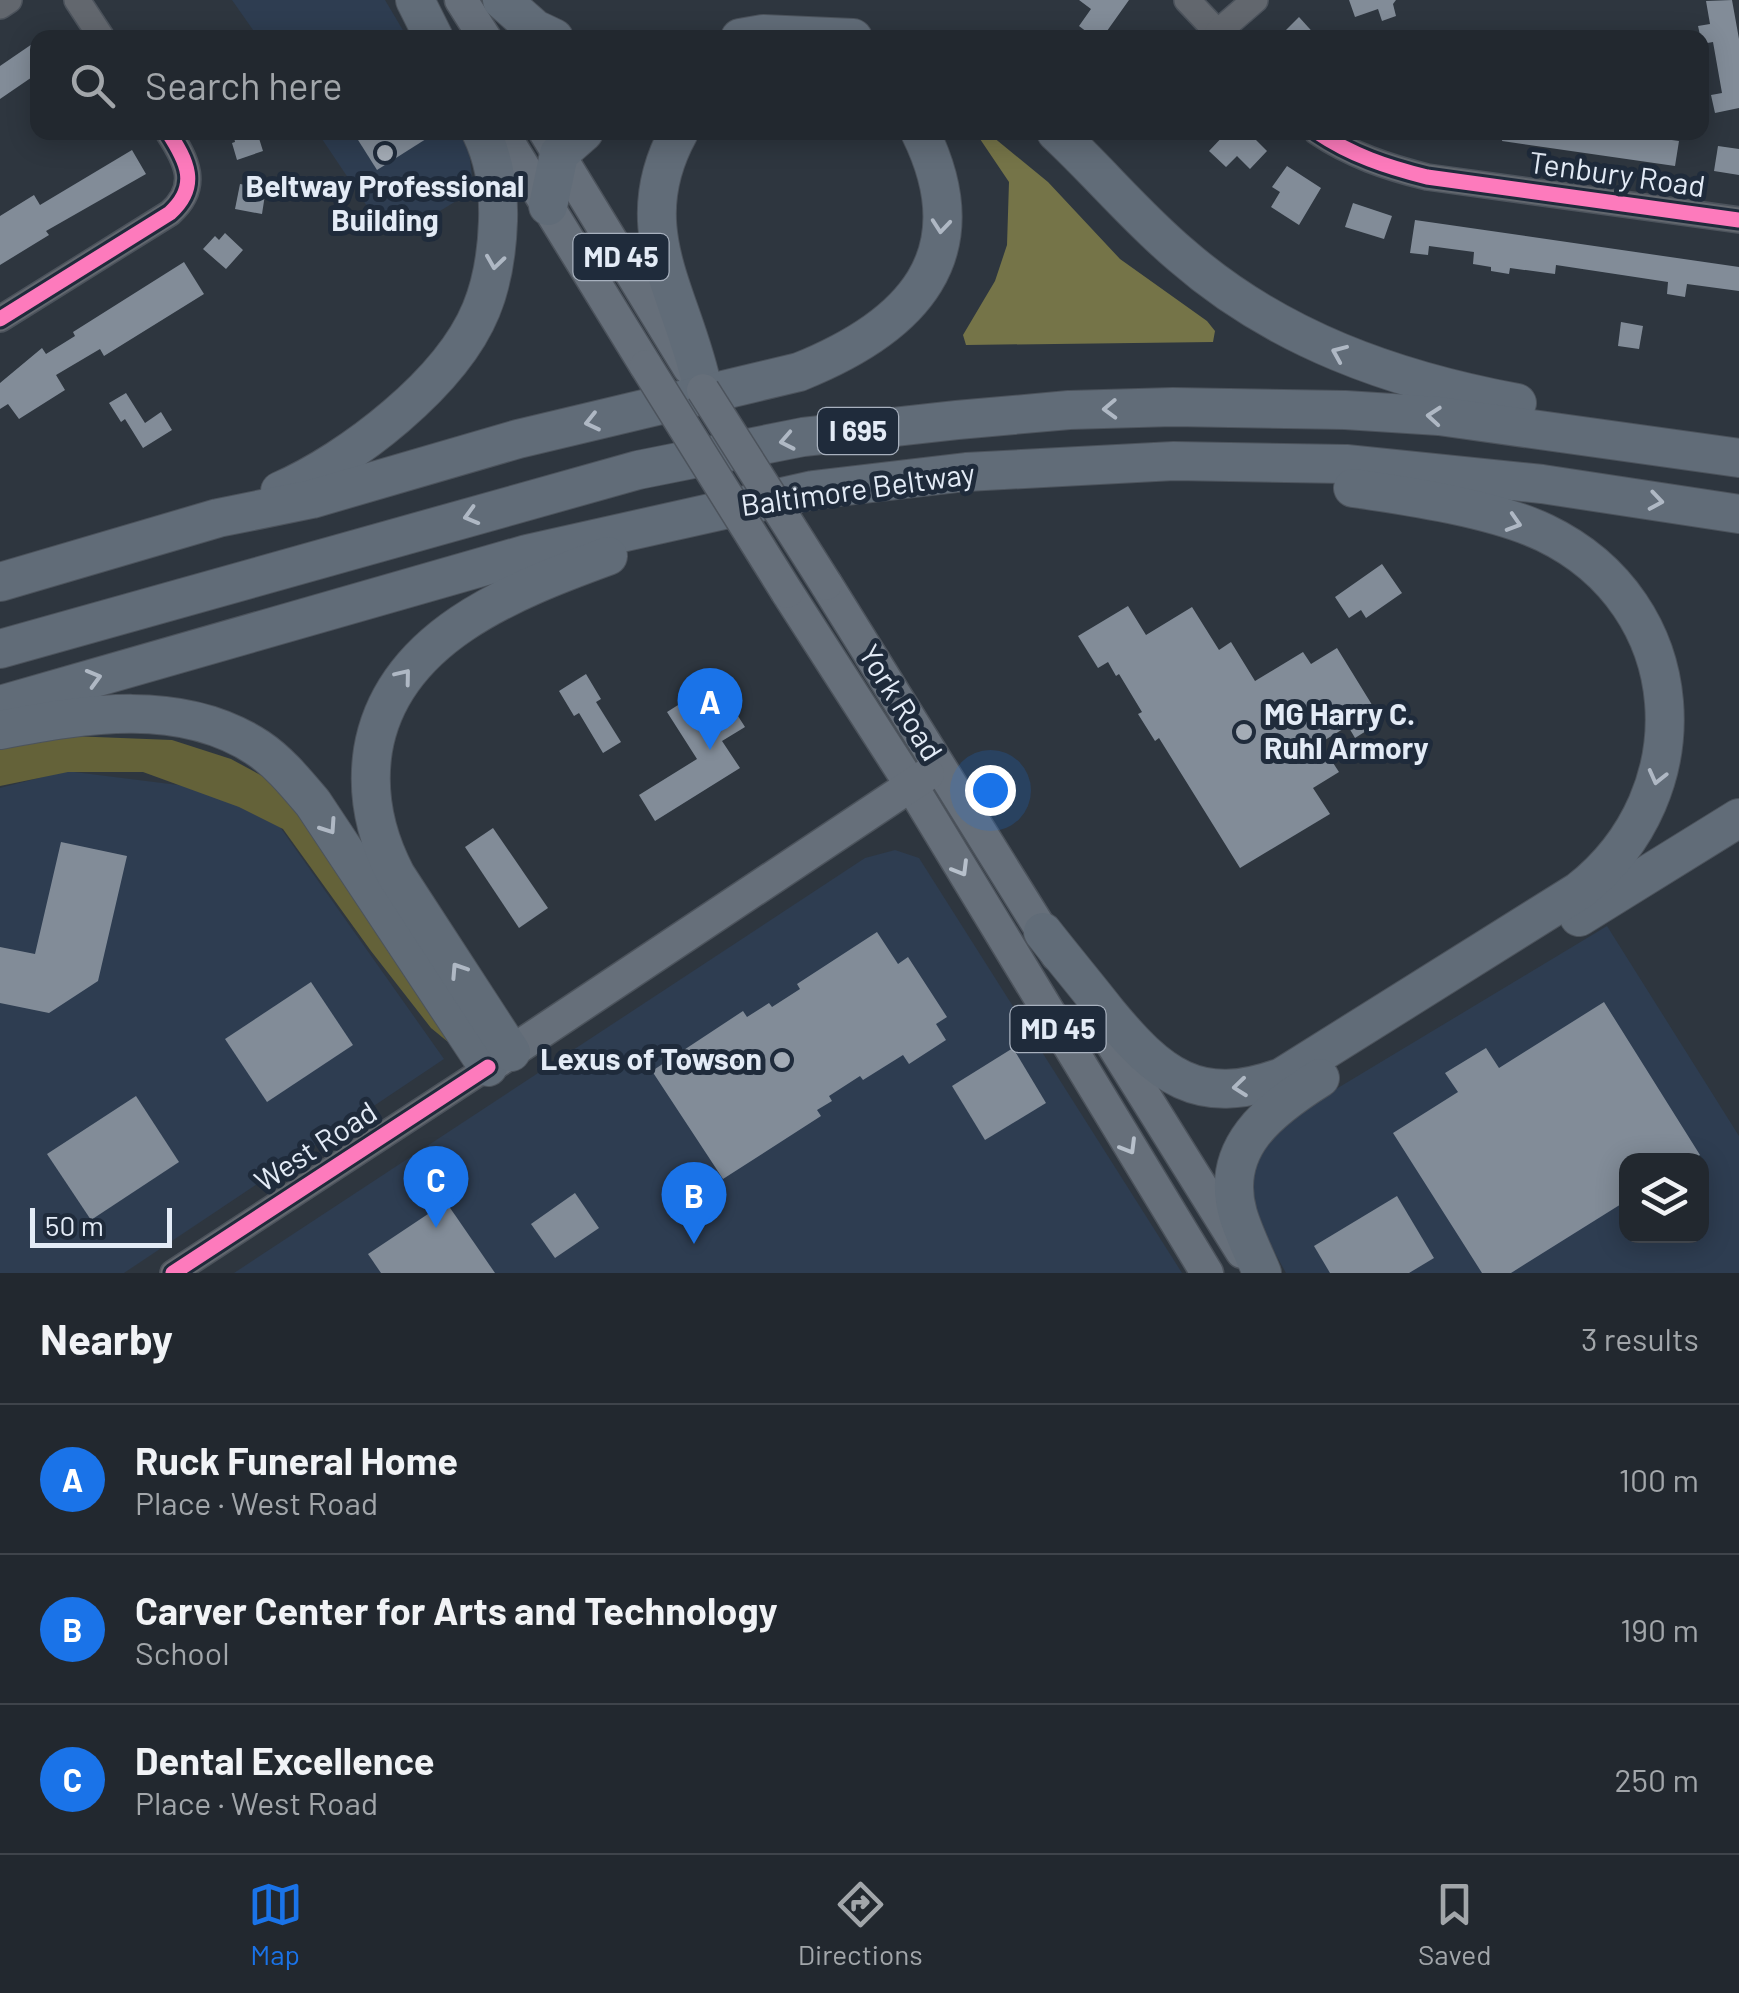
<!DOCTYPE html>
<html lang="en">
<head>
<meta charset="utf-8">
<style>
	:root { --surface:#22282f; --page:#2a3037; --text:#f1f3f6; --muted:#a2a6aa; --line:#3f444b; --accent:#1a73e8 }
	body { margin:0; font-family:Barlow,sans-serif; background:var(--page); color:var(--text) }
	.controls { position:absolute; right:30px; bottom:30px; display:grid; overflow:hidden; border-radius:20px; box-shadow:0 5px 25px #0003 }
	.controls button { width:90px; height:90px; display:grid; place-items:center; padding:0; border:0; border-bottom:2px solid var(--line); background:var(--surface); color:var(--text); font:50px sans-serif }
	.scale { position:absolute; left:30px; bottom:25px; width:142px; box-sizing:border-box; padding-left:10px; border:5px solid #e3ebf6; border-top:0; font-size:28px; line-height:35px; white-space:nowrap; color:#e3ebf6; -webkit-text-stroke:8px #1f2b3b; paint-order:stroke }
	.you { position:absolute; left:990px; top:790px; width:35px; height:35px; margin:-25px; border:8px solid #fff; border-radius:50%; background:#1a73e8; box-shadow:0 0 0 15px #1a73e833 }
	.badge { display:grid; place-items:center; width:65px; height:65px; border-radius:50%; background:var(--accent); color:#fff; font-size:32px; font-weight:700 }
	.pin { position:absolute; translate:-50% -82px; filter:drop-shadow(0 2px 5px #0008) }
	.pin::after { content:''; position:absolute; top:52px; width:35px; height:30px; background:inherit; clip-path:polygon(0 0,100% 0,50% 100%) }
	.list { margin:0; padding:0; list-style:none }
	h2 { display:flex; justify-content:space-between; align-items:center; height:130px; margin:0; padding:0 40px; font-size:42px }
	h2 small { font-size:32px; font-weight:400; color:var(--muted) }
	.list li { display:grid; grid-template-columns:65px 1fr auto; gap:30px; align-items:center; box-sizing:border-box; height:150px; padding:0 40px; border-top:2px solid var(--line) }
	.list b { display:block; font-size:38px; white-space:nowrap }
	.list p { margin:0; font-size:32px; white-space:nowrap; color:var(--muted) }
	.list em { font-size:32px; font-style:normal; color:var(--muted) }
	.icon { flex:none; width:55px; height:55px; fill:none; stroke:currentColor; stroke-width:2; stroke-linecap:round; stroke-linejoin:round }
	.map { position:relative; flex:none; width:1739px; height:1273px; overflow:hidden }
	.search { position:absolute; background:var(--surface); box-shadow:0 5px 25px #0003; left:30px; right:30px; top:30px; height:110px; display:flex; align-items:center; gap:25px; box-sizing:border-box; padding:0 35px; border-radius:20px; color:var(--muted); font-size:38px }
	.sheet { height:580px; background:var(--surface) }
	nav { display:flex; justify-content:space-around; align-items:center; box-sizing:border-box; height:140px; border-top:2px solid var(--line); background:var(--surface); font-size:28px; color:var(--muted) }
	nav a { display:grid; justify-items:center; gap:5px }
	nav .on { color:var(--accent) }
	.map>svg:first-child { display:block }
</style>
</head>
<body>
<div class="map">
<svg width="1739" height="1273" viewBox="0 0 1739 1273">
	<rect width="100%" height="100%" fill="#2e363f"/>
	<g fill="#2e3d51" fill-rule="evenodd">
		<path d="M232,0H385L407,37H258Z"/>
		<path d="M318,133H463L468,141L472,177L466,195L435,214L385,233Z"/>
		<path d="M66,771L186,786L237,800L280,827L444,1059L124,1273H0V788Z"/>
		<path d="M895,850L919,858L1182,1273H234L865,858Z"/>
		<path d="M1607,926L1739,1136V1273H1286L1253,1213L1249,1181L1268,1130ZM1626,1160H1702V1236H1626Z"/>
	</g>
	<path fill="#646239" d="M45,735L172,740L231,759L277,784L437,1022L448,1042L431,1028L371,951L283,829L239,807L143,772H68L0,786V747Z"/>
	<path fill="#757448" d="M987,132L1048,182L1120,259L1207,321L1215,331L1213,342L966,345L963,335L995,281L1007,245L1009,182L980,139L979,133Z"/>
	<g fill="#828c98">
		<path d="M1079,0H1129L1102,38H1095L1079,26L1091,9Z"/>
		<path d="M1349,0H1396L1393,4L1396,16L1382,21L1378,9L1355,17Z"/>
		<path d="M1732,0L1739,39V108L1715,113L1711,95L1722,93L1713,42L1702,44L1698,26L1710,24L1706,1Z"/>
		<path d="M1299,17L1318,38H1278Z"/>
		<path d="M38,40V73L0,99V66Z"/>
		<path d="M233,132H257L263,151L237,160L232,143L235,142Z"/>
		<path d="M353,132H437L377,170Z"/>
		<path d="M1227,132H1248L1267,151L1250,169L1237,156L1226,167L1209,151Z"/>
		<path d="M1503,132H1615L1679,141L1675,166L1502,141Z"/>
		<path d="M1718,146L1739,149V175L1714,171Z"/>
		<path d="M132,150L146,174L46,231L49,235L0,265V216L34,195L40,205Z"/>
		<path d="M1287,166L1321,188L1299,225L1271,207L1280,192L1272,187Z"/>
		<path d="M240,184L266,188L262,214L235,209Z"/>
		<path d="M1353,203L1392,216L1384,239L1345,227Z"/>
		<path d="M1415,220L1739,267V291L1687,284L1685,297L1667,294L1668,282L1556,265L1555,274L1510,268L1509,274L1491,271V267L1473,264L1474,252L1429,246L1428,255L1410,253Z"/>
		<path d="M225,233L243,250L226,269L203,249L215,236L219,240Z"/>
		<path d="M184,262L204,294L104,356L100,349L56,375L65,390L19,419L8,404L0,409V383L42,348L46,354L75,336L73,332Z"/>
		<path d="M1621,322L1643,326L1639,349L1618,346Z"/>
		<path d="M126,393L145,423L161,412L172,430L143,448L125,419L121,422L109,403Z"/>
		<path d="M1382,564L1402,593L1366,618L1361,610L1349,618L1335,597Z"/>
		<path d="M1128,606L1146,635L1192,607L1219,650L1231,642L1255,681L1303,652L1311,664L1337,648L1382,721L1355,738L1348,726L1320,743L1339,772L1313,788L1330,814L1240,868L1159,738L1155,741L1138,714L1142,712L1119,674L1116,676L1108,662L1098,668L1078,636Z"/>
		<path d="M586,674L601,699L596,702L621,742L603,753L579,713L574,716L559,691Z"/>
		<path d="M694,695L707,717L729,702L745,727L722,741L740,768L655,821L639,795L697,759L667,712Z"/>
		<path d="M493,828L548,908L519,928L465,847Z"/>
		<path d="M61,842L127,856L98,981L49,1013L0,1003V947L35,954Z"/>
		<path d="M877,932L898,964L908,957L947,1017L936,1024L946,1040L909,1064L903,1055L863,1080L860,1076L829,1096L832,1101L817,1110L821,1116L723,1179L652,1071L743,1011L747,1017L769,1003L772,1007L800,989L797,984Z"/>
		<path d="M311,982L353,1045L267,1102L225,1039Z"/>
		<path d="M1604,1002L1700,1155L1692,1160H1626V1201L1511,1273H1482L1393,1133L1458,1092L1445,1073L1486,1048L1499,1068Z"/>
		<path d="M1013,1048L1046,1103L985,1140L952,1086Z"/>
		<path d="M136,1096L179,1162L91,1220L47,1154Z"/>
		<path d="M575,1193L599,1228L555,1258L531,1224Z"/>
		<path d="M1397,1196L1434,1258L1409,1273H1330L1314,1246Z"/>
		<path d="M446,1202L495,1273H381L368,1254Z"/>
	</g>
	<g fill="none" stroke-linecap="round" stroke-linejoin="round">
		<defs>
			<g id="minor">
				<path d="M77,0L102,38"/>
				<path d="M1187,0L1223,38"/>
				<path d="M0,6L9,0"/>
				<path d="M1218,32L1255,0"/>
				<path d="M1317,132C1351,155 1387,167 1427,177L1739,220"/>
				<path d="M0,319L170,213C200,186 187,161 168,132"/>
				<path d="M173,1273L488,1067"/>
			</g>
			<g id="major">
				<path d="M461,0L485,38"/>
				<path d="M502,132L646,366"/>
				<path d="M545,132L689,368"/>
				<path d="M826,584L1057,955"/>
				<path d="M787,592L911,785L1207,1273"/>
				<path d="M1096,1018L1242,1252"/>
				<path d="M490,1066L928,774"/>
			</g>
			<g id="highway">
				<path d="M415,0L434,38"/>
				<path d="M502,0L535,29L554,38"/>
				<path d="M740,38L763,34L853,38"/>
				<path d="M679,132C625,230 684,295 703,390"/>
				<path d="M1056,132C1099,172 1136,217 1181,255C1277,339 1394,380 1517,403"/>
				<path d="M548,206L559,154L584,132"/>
				<path d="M280,491C351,460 451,383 481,310C493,281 497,252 498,221C499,191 494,159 481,132"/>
				<path d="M0,582L218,518L312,499L518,439L799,372C911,327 981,256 920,132"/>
				<path d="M0,649L638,470L803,437L957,420L1069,410L1173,407L1345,410L1439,416L1739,458"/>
				<path d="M0,705L527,554L813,490L966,472L1174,461L1346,464L1542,484L1739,514"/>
				<path d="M0,730C85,714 181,697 258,748C279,762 296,783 313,803L488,1067"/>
				<path d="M1579,917L1739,818"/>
				<path d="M1043,932C1064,959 1086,985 1107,1012C1159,1075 1198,1108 1282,1077L1579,891C1704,793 1692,604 1545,533C1495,509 1410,496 1353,488"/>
				<path d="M511,1052L396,875C375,835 366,795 373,750C392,637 512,591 608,556"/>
				<path d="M1262,1273C1254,1254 1244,1234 1238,1214C1219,1148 1269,1110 1320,1078"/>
			</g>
		</defs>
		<use href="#minor" stroke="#4c535c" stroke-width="28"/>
		<use href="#major" stroke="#4c535c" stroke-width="35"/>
		<use href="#highway" stroke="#4c535c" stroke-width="40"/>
		<use href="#minor" stroke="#62676e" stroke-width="25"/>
		<use href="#major" stroke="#666f7a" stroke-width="32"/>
		<use href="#highway" stroke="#616c78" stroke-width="38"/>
		<defs>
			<g id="major-bridge">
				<path d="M646,366L787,592"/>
				<path d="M703,390L826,584"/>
			</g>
		</defs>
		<use href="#major-bridge" stroke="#4c535c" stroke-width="35" stroke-linecap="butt"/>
		<use href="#major-bridge" stroke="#666f7a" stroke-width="32"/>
		<defs>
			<g id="cycleway">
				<path d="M1317,132C1351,155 1387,167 1427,177L1739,220"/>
				<path d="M0,319L170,213C200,186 187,161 168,132"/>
				<path d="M173,1273L488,1067"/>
			</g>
		</defs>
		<use href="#cycleway" stroke="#1f2b3b" stroke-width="21"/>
		<use href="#cycleway" stroke="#fd7abc" stroke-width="15"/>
	</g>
	<defs><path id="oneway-chevron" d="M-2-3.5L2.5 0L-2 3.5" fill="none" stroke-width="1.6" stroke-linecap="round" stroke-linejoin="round" transform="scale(2.5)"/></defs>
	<g stroke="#afb8c4">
		<use href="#oneway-chevron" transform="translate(941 226) rotate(95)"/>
		<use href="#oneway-chevron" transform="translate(495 262) rotate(98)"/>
		<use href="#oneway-chevron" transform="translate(1339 353) rotate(-157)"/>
		<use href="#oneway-chevron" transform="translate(1110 409) rotate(178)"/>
		<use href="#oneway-chevron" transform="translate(1434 416) rotate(-175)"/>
		<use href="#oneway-chevron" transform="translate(592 422) rotate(167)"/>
		<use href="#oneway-chevron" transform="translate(787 441) rotate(169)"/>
		<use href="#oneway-chevron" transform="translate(1656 501) rotate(9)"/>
		<use href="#oneway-chevron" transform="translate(471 516) rotate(164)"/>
		<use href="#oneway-chevron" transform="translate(1514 523) rotate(17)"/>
		<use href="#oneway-chevron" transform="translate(404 676) rotate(-51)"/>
		<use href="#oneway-chevron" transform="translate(94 678) rotate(-16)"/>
		<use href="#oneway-chevron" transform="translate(1657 777) rotate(104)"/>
		<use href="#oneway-chevron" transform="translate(329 827) rotate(56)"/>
		<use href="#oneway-chevron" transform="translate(458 970) rotate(-123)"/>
		<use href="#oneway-chevron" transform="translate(1240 1087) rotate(174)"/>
	</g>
	<g stroke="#b7c0cb">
		<use href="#oneway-chevron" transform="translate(961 869) rotate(59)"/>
		<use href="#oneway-chevron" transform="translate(1129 1147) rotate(59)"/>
	</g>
	<g fill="#a4acb6" stroke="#1f2b3b" stroke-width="4">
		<circle cx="385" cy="153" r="10"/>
		<circle cx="1244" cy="732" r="10"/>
		<circle cx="782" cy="1060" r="10"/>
	</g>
	<g text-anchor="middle" stroke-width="10" stroke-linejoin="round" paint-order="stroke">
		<g fill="#1f2b3b" stroke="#a8b1be" stroke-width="2.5">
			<rect x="573.5" y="234" width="95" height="46" rx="8"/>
			<rect x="818" y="408" width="80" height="46" rx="8"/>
			<rect x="1010.5" y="1006" width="95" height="46" rx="8"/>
		</g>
		<g font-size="28" font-weight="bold" fill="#e3ebf6">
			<text x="621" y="267">MD 45</text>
			<text x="858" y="441">I 695</text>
			<text x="1058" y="1039">MD 45</text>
		</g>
		<g font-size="30" fill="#e3ebf6" stroke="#1f2b3b">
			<text transform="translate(1617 175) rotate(8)" y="10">Tenbury Road</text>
			<text transform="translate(858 490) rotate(-8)" y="10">Baltimore Beltway</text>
			<text transform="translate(900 703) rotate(58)" y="10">York Road</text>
			<text transform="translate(316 1147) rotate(-33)" y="10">West Road</text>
		</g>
		<g font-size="30" font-weight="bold" fill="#e3ebf6" stroke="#1f2b3b">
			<text x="385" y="197">Beltway Professional<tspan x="385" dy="34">Building</tspan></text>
			<text x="1264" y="725" text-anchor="start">MG Harry C.<tspan x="1264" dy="34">Ruhl Armory</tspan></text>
			<text x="762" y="1070" text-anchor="end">Lexus of Towson</text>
		</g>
	</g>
</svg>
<div class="controls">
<button><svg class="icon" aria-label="layers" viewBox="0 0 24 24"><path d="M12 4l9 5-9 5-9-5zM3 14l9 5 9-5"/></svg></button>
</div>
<div class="scale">50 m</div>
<div class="you"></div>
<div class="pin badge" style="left:710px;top:750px">A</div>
<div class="pin badge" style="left:694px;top:1244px">B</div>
<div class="pin badge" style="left:436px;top:1228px">C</div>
<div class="search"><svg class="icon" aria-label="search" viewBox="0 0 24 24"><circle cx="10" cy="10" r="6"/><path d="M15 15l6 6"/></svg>Search here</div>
</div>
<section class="sheet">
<h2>Nearby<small>3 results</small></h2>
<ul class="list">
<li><span class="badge">A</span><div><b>Ruck Funeral Home</b><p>Place · West Road</p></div><em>100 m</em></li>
<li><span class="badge">B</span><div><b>Carver Center for Arts and Technology</b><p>School</p></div><em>190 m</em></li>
<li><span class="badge">C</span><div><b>Dental Excellence</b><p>Place · West Road</p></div><em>250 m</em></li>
</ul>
</section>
<nav>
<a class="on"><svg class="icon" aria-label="map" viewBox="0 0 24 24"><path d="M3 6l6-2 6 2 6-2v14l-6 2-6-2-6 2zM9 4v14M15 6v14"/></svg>Map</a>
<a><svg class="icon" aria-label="directions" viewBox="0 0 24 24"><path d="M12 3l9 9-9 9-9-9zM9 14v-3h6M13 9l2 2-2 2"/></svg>Directions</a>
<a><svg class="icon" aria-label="saved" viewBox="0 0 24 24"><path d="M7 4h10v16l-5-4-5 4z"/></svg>Saved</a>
</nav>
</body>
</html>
